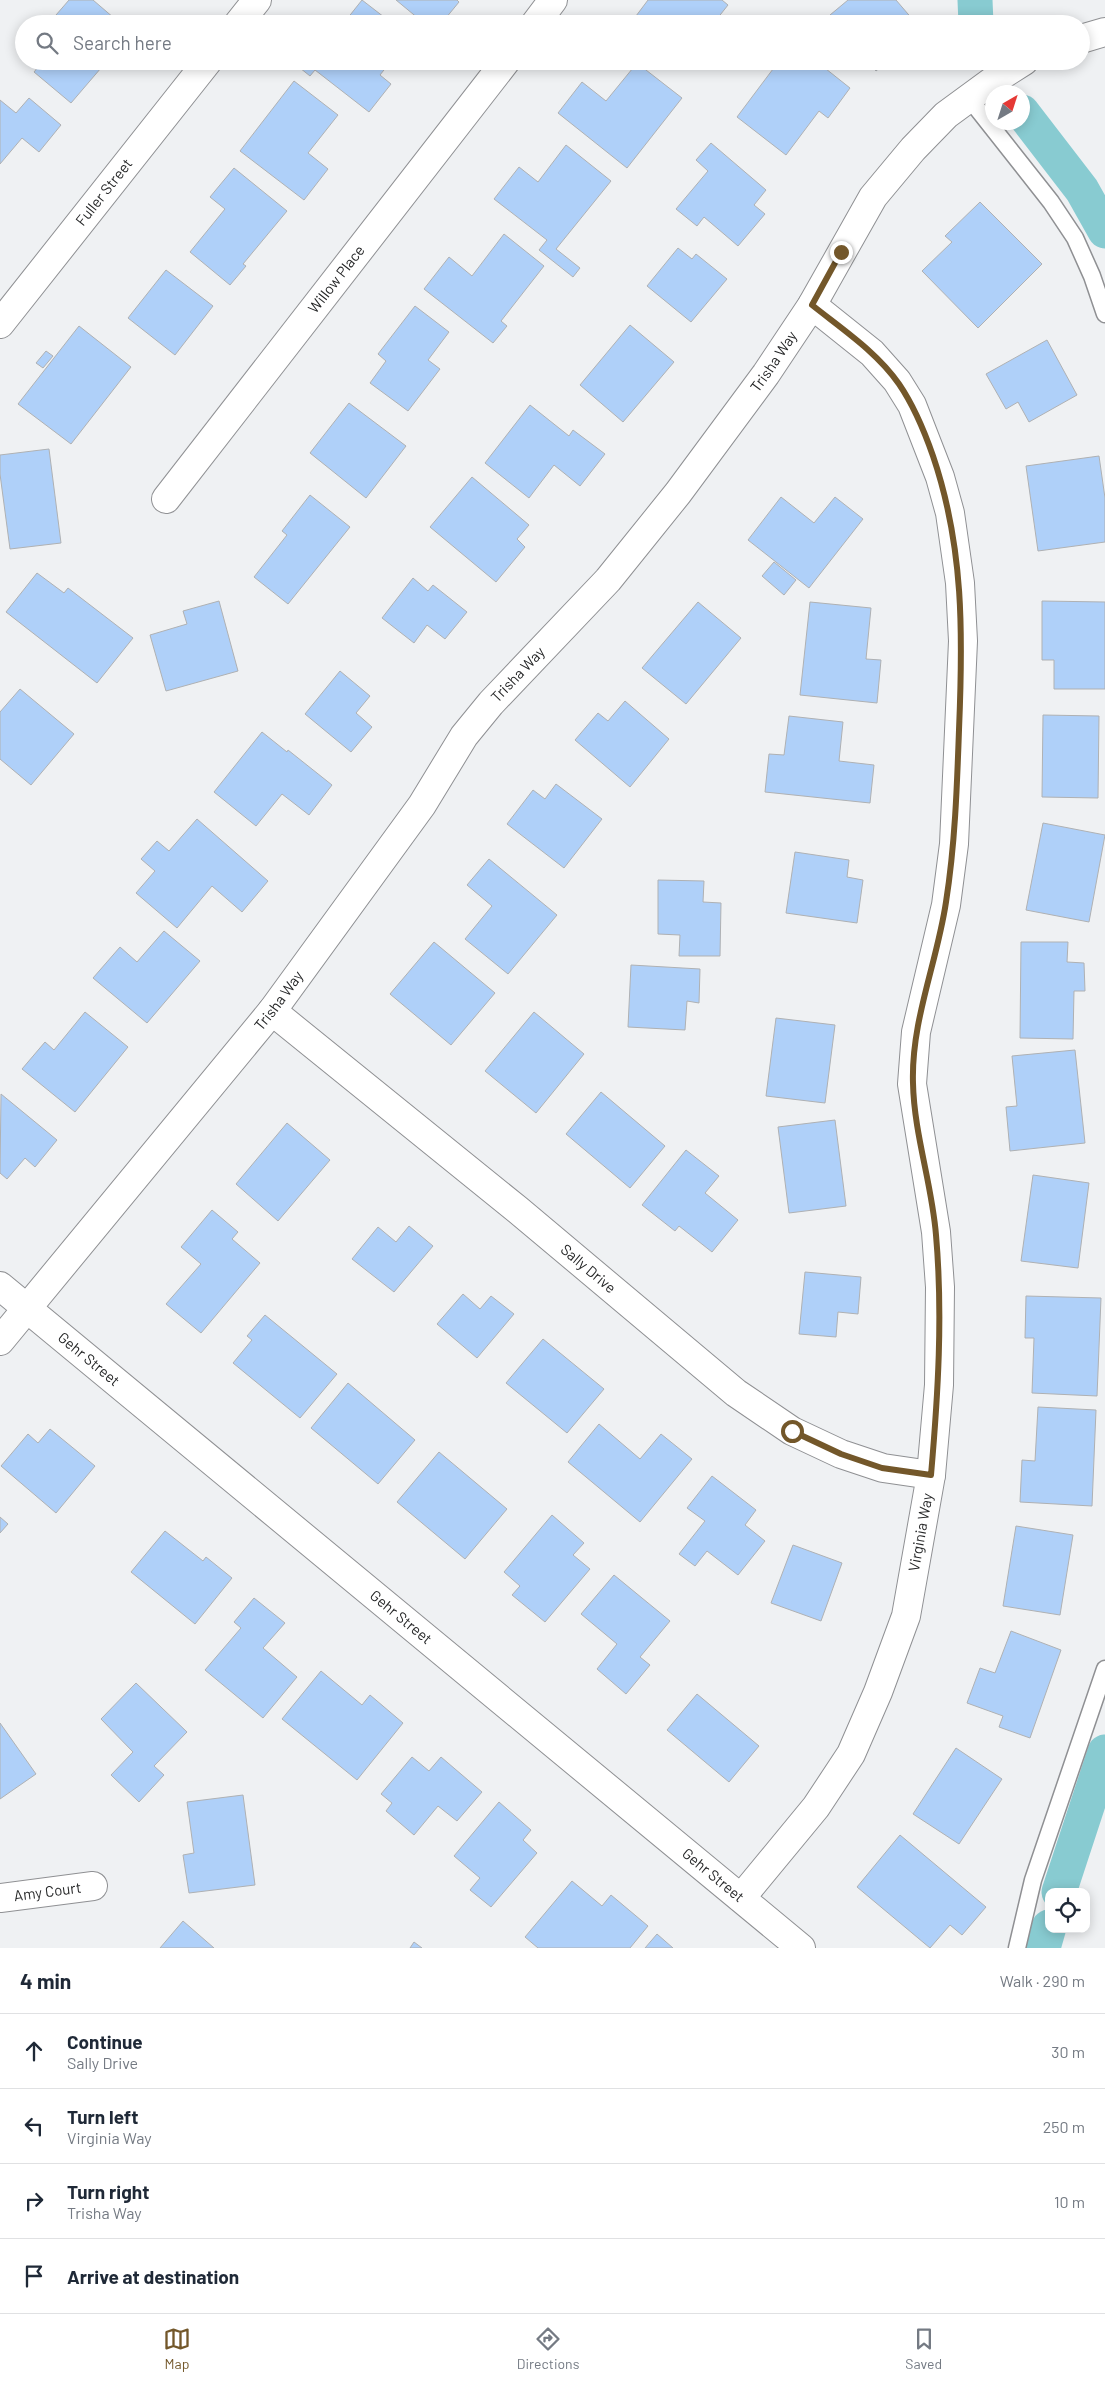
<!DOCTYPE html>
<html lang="en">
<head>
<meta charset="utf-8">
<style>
	:root { --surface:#fff; --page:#f2f2f3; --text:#1f2937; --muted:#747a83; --line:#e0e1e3; --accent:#73572a }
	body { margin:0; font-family:Barlow,sans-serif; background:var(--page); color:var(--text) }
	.controls { position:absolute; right:15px; bottom:15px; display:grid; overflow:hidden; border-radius:10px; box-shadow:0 2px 12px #0003 }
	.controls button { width:45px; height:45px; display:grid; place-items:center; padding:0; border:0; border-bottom:1px solid var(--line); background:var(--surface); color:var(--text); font:25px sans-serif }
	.compass { position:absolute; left:985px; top:85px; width:45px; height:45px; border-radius:50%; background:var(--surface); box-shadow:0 2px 12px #0003; rotate:39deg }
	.stop { position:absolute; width:15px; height:15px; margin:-11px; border:4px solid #73572a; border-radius:50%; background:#fff }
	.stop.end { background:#73572a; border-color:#fff; box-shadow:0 1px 5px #0008 }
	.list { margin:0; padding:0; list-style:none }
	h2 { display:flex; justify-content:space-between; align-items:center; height:65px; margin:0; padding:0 20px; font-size:21px }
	h2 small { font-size:16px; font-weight:400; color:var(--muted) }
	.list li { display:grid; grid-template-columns:32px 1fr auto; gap:15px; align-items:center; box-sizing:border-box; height:75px; padding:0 20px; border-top:1px solid var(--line) }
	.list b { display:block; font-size:19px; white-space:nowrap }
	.list p { margin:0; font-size:16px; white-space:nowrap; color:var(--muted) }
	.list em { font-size:16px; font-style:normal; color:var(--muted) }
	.icon { flex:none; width:28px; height:28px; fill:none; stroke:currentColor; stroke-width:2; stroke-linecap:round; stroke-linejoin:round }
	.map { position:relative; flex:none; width:1105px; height:1948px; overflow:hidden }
	.search { position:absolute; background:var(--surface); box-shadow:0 2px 12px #0003; left:15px; right:15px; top:15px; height:55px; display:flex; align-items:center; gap:12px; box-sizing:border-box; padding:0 18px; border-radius:28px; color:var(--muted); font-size:19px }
	.sheet { height:365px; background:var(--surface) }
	nav { display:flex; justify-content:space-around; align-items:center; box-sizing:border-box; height:70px; border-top:1px solid var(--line); background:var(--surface); font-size:14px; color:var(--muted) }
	nav a { display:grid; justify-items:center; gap:2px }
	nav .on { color:var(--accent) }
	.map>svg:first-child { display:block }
</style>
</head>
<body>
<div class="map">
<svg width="1105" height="1948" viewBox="0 0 1105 1948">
	<rect width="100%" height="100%" fill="#eff1f3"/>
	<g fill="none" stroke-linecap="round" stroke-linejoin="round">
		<g stroke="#88cbd1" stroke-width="35">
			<path d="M975,0L976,24"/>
			<path d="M1022,112L1082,190L1105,231"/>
			<path d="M1059,1892L1105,1752"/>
			<path d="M1043,1948L1049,1927"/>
		</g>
	</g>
	<g fill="#afd0f9" stroke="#afb1b3">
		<path d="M69,0H93L121,24H67L56,15Z"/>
		<path d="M362,0L393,24H343Z"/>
		<path d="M396,0H457L459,2L441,24H425Z"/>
		<path d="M648,0H722L728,5L713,24H630Z"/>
		<path d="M848,0H896L914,21L910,24H837L830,15Z"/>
		<path d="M43,61H107L71,103L34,72Z"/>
		<path d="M297,61H391L380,75L391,84L369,112L315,70L310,76L295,64Z"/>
		<path d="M779,61H816L850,88L828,118L819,111L786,155L737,117Z"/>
		<path d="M868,61H888L876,71Z"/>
		<path d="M637,63L682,98L627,168L558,113L582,82L606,101Z"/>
		<path d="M294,81L338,115L308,153L328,169L304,200L240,151Z"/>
		<path d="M29,98L61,125L39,152L22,138L0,164V100L16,113Z"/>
		<path d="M711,143L766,190L754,205L765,214L738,246L704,217L697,226L676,209L708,171L696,160Z"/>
		<path d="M566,145L611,181L556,249L580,268L573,277L539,250L547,240L494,199L519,167L538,182Z"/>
		<path d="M234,168L287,211L243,264L246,266L230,285L190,252L225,209L210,197Z"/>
		<path d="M980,202L1042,264L978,328L922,271L952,242L945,236Z"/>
		<path d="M504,234L544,266L501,321L507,326L493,343L424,289L449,257L472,276Z"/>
		<path d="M678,248L692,259L696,254L727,279L691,322L647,286Z"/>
		<path d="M166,270L213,306L175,355L128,318Z"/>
		<path d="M415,306L449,332L428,360L440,369L408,411L370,383L386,361L378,354Z"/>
		<path d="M630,325L674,362L623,422L580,385Z"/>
		<path d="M79,326L131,367L71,444L18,404Z"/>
		<path d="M1047,340L1077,395L1029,422L1018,402L1006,409L986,374Z"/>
		<path d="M46,351L53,356L43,368L36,363Z"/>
		<path d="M349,403L406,446L366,498L310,453Z"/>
		<path d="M530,405L569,436L573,430L605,454L580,486L554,465L529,498L485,463Z"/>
		<path d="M49,449L61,543L10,549L0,474V455Z"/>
		<path d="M1099,456L1105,498V542L1038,551L1026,466Z"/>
		<path d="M472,477L529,525L517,539L525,547L496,582L430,527Z"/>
		<path d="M310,495L350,527L288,604L254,577L287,535L282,531Z"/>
		<path d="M781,497L814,523L835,497L863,519L809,588L748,540Z"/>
		<path d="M774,562L796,580L784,595L762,576Z"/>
		<path d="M37,573L64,593L68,588L133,638L97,683L6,612Z"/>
		<path d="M413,578L428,591L433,585L467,612L445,639L427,625L414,643L382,618Z"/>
		<path d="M219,601L238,671L166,691L150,635L187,624L183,611Z"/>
		<path d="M1042,601L1105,602V689H1054V660H1042Z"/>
		<path d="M698,602L741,638L686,704L642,668Z"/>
		<path d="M810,602L871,608L866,659L881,660L877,703L800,695Z"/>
		<path d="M340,671L370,696L356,713L372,727L351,752L305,714Z"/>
		<path d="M20,689L74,734L31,785L0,759V712Z"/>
		<path d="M625,701L669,739L630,787L575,740L598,713L608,721Z"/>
		<path d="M1043,715L1099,716L1098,798L1042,797Z"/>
		<path d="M789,716L843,722L839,761L874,765L870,803L765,792L769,754L784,755Z"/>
		<path d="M262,732L287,752L288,750L332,785L309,815L282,794L256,826L214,792Z"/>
		<path d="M556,784L602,819L564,868L507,824L533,790L545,799Z"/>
		<path d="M197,819L268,881L242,912L212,886L177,928L136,893L155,871L141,859L157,841L169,851Z"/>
		<path d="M1043,823L1105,835L1089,922L1026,910Z"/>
		<path d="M795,852L849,860L847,877L863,880L857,923L786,913Z"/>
		<path d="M489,859L557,915L508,974L465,939L492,906L467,885Z"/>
		<path d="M658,880L704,881L703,902L721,903L720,956H679L680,935L658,934Z"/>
		<path d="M164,931L200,961L147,1023L93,978L120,947L137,962Z"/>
		<path d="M434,942L495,993L451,1045L390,994Z"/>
		<path d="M1021,942H1068L1067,962L1084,963L1085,991H1074L1073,1039L1020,1038Z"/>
		<path d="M631,965L700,969L699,1003L687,1001L685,1030L628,1027Z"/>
		<path d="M85,1012L128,1047L75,1112L22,1069L45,1042L54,1050Z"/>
		<path d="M534,1012L584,1054L536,1113L485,1071Z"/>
		<path d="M776,1018L835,1025L825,1103L766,1096Z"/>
		<path d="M1075,1050L1085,1143L1010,1151L1006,1107L1017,1106L1012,1056Z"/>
		<path d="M601,1092L665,1146L630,1188L566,1134Z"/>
		<path d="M1,1094L57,1140L35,1167L25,1158L7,1179L0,1173Z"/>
		<path d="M835,1120L846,1206L789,1213L778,1127Z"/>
		<path d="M287,1123L330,1160L278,1221L236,1184Z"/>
		<path d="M686,1150L719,1176L705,1193L738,1220L712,1252L679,1226L675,1231L642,1205Z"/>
		<path d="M1033,1175L1089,1183L1078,1268L1021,1261Z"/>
		<path d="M212,1210L238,1232L232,1239L260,1263L201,1333L166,1304L201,1264L181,1247Z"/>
		<path d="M409,1226L433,1246L394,1292L352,1259L378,1227L396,1242Z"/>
		<path d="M805,1272L861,1277L858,1314L838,1312L836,1337L799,1334Z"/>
		<path d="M463,1294L480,1309L491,1296L514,1314L477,1358L437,1324Z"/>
		<path d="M1026,1296L1101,1298L1097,1396L1032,1393L1034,1338H1025Z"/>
		<path d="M265,1315L337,1374L300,1418L233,1363L252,1340L247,1336Z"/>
		<path d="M543,1339L604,1389L567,1433L506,1383Z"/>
		<path d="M348,1383L415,1440L378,1484L311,1428Z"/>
		<path d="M1038,1407L1096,1410L1092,1506L1020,1502L1022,1460L1035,1461Z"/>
		<path d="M599,1424L640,1459L661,1434L692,1459L640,1522L568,1462Z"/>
		<path d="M50,1429L95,1466L56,1513L1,1466L28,1434L38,1443Z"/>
		<path d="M439,1452L507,1509L465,1559L397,1502Z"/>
		<path d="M712,1476L756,1510L745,1525L765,1541L738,1575L707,1551L695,1566L679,1554L705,1521L687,1508Z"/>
		<path d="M552,1515L584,1543L573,1555L590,1569L545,1622L512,1595L520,1586L504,1572Z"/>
		<path d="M0,1517L8,1524L0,1533Z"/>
		<path d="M1016,1526L1073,1535L1060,1615L1003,1606Z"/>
		<path d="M165,1531L203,1561L206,1557L232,1578L195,1624L131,1572Z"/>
		<path d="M793,1545L842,1563L821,1621L771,1603Z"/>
		<path d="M614,1575L670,1621L640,1657L650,1665L626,1694L597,1669L617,1644L581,1614Z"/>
		<path d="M254,1598L285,1623L263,1648L297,1677L263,1718L205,1670L241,1628L234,1622Z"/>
		<path d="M1011,1631L1061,1650L1030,1738L999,1727L1003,1716L967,1703L980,1668L995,1673Z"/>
		<path d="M321,1671L362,1705L370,1695L403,1723L357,1780L282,1719Z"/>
		<path d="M136,1683L187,1732L154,1766L164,1775L139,1802L111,1775L133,1752L101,1719Z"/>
		<path d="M697,1694L759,1746L729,1782L667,1730Z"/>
		<path d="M0,1723L36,1774L0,1799Z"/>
		<path d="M956,1748L1002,1779L959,1844L913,1814Z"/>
		<path d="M412,1757L429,1771L441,1757L482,1792L457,1821L438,1806L414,1835L386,1811L392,1803L381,1794Z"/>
		<path d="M243,1795L255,1885L189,1893L183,1855L194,1853L187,1802Z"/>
		<path d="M499,1802L531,1830L523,1840L537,1853L491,1907L470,1890L480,1878L454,1856Z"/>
		<path d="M900,1835L986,1907L962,1935L950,1925L930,1948L857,1887Z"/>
		<path d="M572,1881L602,1906L611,1895L648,1926L630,1948H538L525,1937Z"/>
		<path d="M183,1921L214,1948H160Z"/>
		<path d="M657,1934L673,1948H645Z"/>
		<path d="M414,1942L422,1948H410Z"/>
	</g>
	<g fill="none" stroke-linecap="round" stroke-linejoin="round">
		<defs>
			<g id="lane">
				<path d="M969,98L1051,202L1075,238L1092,276L1105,314"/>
				<path d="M1017,1948L1033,1880L1105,1669"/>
			</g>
			<g id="street">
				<path d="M238,24L257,0"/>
				<path d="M535,24L553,0"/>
				<path d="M1081,39L1105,32"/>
				<path id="s1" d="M0,324L208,61"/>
				<path id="s2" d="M166,499L506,61"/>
				<path id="s3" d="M272,1011L518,1210L736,1393L792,1431L841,1454L883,1468L931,1475"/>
				<path id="s4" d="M0,1286L801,1948"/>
				<path id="s5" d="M0,1341L272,1011L422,805L464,736L491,703L608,580L678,493L766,374L812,305L873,197L913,149L946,115L991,82L1024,61"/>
				<path id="s6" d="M0,1898L93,1886"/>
				<path id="s7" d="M741,1898L816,1807L851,1754L878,1692L906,1616L931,1475L939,1385L940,1287L936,1232L912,1084L916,1032L946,905L954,844L963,641L960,583L950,513L940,477L912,405L897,381L872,353L812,305"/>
			</g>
		</defs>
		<use href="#lane" stroke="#8f9093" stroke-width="19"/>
		<use href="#street" stroke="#8f9093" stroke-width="30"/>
		<use href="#lane" stroke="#fff" stroke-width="16"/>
		<use href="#street" stroke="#fff" stroke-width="28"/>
	</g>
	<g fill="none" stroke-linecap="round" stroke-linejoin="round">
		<path stroke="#73572a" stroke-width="6" d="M792,1431L841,1454L882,1468L931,1475C938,1395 943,1315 936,1235C932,1184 914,1134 913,1083C911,1021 937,963 946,902C955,845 957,787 959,730C963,635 964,547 933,456C924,430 914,406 899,384C877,352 842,329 812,305L841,252"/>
	</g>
	<g text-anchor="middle" stroke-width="5" stroke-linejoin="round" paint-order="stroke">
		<g font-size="15" fill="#262728" stroke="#fefeff">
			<text dy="5" stroke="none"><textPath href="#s1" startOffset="168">Fuller Street</textPath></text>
			<text dy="5" stroke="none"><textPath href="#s2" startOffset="278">Willow Place</textPath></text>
			<text dy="5" stroke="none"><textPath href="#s5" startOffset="1250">Trisha Way</textPath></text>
			<text dy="5" stroke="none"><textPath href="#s5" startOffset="845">Trisha Way</textPath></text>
			<text dy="5" stroke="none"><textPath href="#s5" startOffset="440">Trisha Way</textPath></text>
			<text dy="5" stroke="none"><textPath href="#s3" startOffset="408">Sally Drive</textPath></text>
			<text dy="5" stroke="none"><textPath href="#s4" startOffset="115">Gehr Street</textPath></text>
			<text dy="5" stroke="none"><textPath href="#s7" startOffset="415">Virginia Way</textPath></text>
			<text dy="5" stroke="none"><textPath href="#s4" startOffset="520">Gehr Street</textPath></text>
			<text dy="5" stroke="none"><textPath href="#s4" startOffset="925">Gehr Street</textPath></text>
			<text dy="5" stroke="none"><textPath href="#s6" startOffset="48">Amy Court</textPath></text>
		</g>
	</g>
</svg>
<div class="controls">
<button><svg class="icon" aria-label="locate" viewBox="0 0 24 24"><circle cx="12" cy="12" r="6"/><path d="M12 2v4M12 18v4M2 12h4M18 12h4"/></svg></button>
</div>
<svg class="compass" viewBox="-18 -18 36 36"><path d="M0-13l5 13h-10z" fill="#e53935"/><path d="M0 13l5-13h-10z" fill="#747a83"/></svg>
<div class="stop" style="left:792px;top:1431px"></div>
<div class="stop end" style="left:841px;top:252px"></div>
<div class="search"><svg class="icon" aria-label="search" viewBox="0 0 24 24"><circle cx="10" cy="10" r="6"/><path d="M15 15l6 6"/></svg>Search here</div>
</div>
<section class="sheet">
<h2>4 min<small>Walk · 290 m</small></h2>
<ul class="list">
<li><svg class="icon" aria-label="ahead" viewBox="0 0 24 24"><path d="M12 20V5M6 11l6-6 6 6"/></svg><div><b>Continue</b><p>Sally Drive</p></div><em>30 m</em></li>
<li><svg class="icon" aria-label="left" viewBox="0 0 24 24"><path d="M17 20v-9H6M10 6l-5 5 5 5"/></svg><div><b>Turn left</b><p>Virginia Way</p></div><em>250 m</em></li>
<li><svg class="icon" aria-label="right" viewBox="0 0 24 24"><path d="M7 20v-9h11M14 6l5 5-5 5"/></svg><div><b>Turn right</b><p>Trisha Way</p></div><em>10 m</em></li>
<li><svg class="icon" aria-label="arrive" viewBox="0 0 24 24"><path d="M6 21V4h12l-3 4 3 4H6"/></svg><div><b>Arrive at destination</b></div></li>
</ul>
</section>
<nav>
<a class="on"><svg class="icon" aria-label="map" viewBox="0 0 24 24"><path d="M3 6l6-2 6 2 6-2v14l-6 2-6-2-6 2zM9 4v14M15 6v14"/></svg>Map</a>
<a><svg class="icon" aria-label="directions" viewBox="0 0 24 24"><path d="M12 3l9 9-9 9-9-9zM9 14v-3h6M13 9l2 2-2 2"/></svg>Directions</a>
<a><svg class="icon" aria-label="saved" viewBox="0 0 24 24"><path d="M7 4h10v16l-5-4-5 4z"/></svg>Saved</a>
</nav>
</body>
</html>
